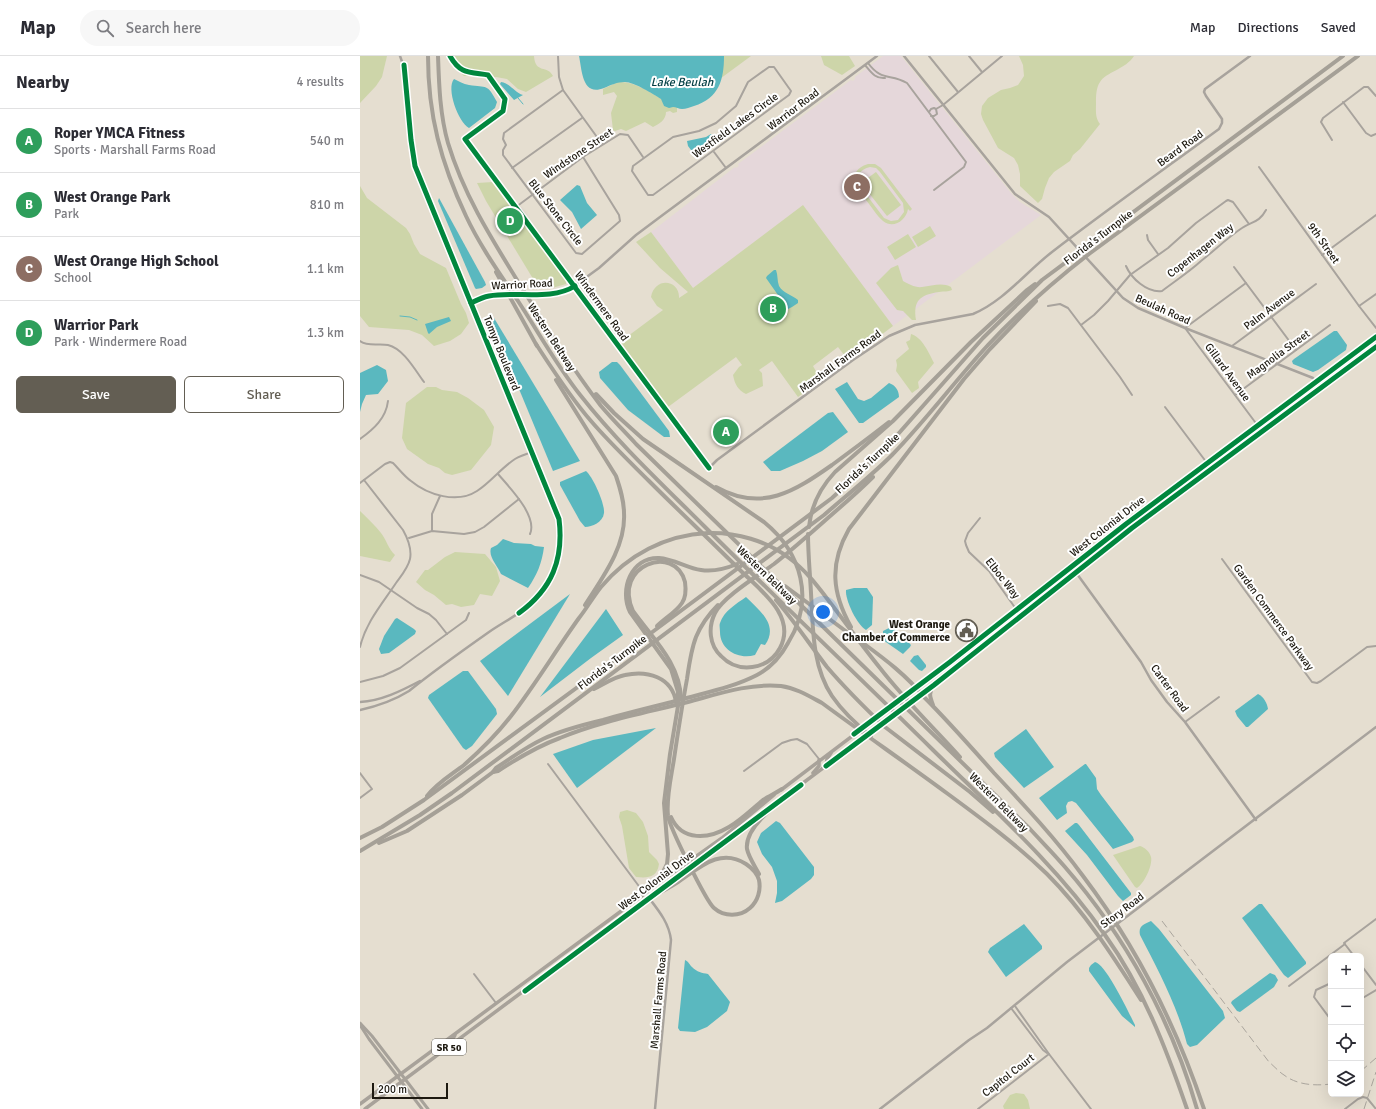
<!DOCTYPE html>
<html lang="en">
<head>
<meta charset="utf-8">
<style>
	:root { --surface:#fff; --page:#f7f7f7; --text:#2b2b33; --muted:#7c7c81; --line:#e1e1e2; --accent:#635e53 }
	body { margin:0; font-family:Signika,sans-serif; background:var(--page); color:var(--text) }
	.controls { position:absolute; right:12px; bottom:12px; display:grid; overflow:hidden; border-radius:6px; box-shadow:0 4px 16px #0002 }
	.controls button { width:36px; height:36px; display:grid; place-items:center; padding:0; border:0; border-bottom:1px solid var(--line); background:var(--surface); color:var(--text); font:20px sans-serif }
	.scale { position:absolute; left:12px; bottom:10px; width:76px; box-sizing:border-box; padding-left:4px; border:2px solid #1d1910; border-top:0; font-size:11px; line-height:14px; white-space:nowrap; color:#1d1910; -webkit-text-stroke:3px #fff; paint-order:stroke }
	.you { position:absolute; left:463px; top:556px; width:14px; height:14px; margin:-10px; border:3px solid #fff; border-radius:50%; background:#1a73e8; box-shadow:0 0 0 6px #1a73e833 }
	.badge { display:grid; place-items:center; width:26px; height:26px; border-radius:50%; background:var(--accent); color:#fff; font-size:13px; font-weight:700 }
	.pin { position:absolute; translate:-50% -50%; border:2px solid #fff; box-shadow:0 1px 4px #0006 }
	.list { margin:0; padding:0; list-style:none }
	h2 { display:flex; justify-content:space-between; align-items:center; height:52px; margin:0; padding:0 16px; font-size:17px }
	h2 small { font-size:13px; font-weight:400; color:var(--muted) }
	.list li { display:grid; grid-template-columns:26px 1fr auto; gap:12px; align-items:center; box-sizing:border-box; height:64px; padding:0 16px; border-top:1px solid var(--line) }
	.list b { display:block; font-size:15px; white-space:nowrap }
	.list p { margin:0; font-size:13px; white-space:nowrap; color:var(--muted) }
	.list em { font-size:13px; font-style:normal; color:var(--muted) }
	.actions { display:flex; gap:8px; padding:12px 16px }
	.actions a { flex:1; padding:9px 0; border:1px solid var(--accent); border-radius:6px; text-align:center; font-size:14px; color:var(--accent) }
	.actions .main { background:var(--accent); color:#fff }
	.icon { flex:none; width:22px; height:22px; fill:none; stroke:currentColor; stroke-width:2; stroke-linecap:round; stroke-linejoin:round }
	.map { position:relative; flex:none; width:1016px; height:1053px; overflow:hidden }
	header { display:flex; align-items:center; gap:24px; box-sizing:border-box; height:56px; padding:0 20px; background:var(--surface); border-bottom:1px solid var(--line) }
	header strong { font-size:19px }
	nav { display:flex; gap:22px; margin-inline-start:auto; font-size:14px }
	.search { width:280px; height:36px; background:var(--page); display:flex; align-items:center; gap:10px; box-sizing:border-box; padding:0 14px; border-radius:22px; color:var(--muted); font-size:15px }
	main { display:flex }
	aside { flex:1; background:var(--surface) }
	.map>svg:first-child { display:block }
</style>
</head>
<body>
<header>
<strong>Map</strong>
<div class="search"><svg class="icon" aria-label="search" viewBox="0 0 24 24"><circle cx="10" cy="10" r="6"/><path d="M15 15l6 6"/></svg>Search here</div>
<nav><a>Map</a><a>Directions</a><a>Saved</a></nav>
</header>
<main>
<aside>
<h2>Nearby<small>4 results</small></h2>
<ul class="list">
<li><span class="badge" style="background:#2e9e5b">A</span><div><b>Roper YMCA Fitness</b><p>Sports · Marshall Farms Road</p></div><em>540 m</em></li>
<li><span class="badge" style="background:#2e9e5b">B</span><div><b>West Orange Park</b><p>Park</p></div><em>810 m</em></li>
<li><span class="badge" style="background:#8d6e63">C</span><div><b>West Orange High School</b><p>School</p></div><em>1.1 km</em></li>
<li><span class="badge" style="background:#2e9e5b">D</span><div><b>Warrior Park</b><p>Park · Windermere Road</p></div><em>1.3 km</em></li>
</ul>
<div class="actions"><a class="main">Save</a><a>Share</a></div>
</aside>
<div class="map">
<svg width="1016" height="1053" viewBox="0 0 1016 1053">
	<rect width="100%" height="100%" fill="#e5ded0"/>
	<path fill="#e5d7da" d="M523,0H541L651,137L660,146L681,159L533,270L443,150L333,232L291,176L375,111L376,112L379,110L378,108L425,73L491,24L493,25L495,23V21Z"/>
	<g fill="#cdd5a9" fill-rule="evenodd">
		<path d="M0,0H27L22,21L16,30L0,47Z"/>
		<path d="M88,0H174C175,18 188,9 193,20L166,36L158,33L147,23L136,21L129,23L119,20H104L92,9Z"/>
		<path d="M332,0H391L353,28Z"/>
		<path d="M461,0H489L495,10L482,19L464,9Z"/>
		<path d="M659,0H774C766,13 746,16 740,26C736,32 736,40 736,47C736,55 735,62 740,68L720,93L713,99L710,105L694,116L689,122L685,132L682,143L678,147L660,130V118L658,109L654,102L638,92L623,64L621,58L622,50L628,42L641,34L650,32L658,29L664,20L663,9Z"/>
		<path d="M258,26C274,25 288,35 302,43L304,50L317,51V56L313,57L310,55L306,56C306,64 299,68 293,71L285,66L266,75L261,73L255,75L253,74L251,57L257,40L254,36L243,39V33Z"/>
		<path d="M508,108H515L521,112L552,153L550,155L548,153C546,165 533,173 523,165C517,160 513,153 509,148C500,135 483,116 508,108ZM510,111L516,112L520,116L543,147L544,156L538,164L531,165L524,162L499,129C496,120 500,113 510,111Z"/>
		<path d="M516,116L541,149L527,160L501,127Z"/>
		<path d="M133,126L202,219L206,225V228L192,232L178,231L126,145L117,127Z"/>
		<path d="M0,130L7,142L46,172L50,178L54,188L60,198L86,212L101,248L106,257L109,267L101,278L90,285L74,290L62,279L49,274L9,271L0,260Z"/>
		<path d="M443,149L533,270L488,304L478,291L453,310L461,324L438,341L412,305L399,314L402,317L403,330L386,338C378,334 375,329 373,319L379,311L382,309L376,301L308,351L260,286L303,254L297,250L291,241C295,220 320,224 319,242L328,236L300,212L276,186L291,176L333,232Z"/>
		<path d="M570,170L576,180L558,191L552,181Z"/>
		<path d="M548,178L556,191L535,204L527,191Z"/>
		<path d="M538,209L543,225C548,228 556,232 562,231C572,230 582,226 591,231L592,234C588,236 584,235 579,236C560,239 553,244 556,264H552L543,255L537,254L516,227L531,212Z"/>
		<path d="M551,278C562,281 569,297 574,307L558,326L559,332L552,337L536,315L537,309L536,304L549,293L546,286L550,284Z"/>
		<path d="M67,331H76L82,334L97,336L108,342L124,354L134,371L131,389L111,414L92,419L85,417L79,412L68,408L47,393L42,382L46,347Z"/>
		<path d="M0,455C7,462 15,469 21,477C26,483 29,494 35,499L30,506L0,500Z"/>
		<path d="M95,496L125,498L136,511L140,525L132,540L120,538L114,549L101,551L92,548L86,549L74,539L65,534L56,526L65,514H68L85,501Z"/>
		<path d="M267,754L276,757L283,766L288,780L289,796L297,804L299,808C297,822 288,822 276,821L269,812L262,770L259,761L260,756Z"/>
		<path d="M780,790C784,791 790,796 791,801C793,809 784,828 777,832L775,831L753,799Z"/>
		<path d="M656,1037L664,1038L668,1044L670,1053H644L643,1050L650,1039Z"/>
	</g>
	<g fill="#5ab8bf">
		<path d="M219,0H364C364,24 359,42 334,50C330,51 326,53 322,53C319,53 316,51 313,51L309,52L304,50L301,43C293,38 274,26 265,26C257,26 251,29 244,32C222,41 222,14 219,0Z"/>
		<path d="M94,23C99,25 103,28 109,29C127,32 127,27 137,46L135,52L109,72C98,66 86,32 94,23Z"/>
		<path d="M141,26C150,27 154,36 163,39L154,44L140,28Z"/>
		<path d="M351,78L354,81L355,85L337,98H334L328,90L327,85L346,81Z"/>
		<path d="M217,129L220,130L227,147L237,159L221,173L212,156L200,144Z"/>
		<path d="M79,142L125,226L126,229L122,232L116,233L115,232L78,145Z"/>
		<path d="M414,214H416C418,219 417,225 419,230C423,237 432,239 438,244V247L432,251L428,253L425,249L406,222L407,220Z"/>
		<path d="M89,261L91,265L77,271L69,278L68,277L65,268Z"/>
		<path d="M134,262L220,405L193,415L130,263Z"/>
		<path d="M974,275H977L987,289L986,294L958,314L953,316L933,308L932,305L934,303Z"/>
		<path d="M252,306H257L260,309L309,375L310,381H304L268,354L240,322L239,316Z"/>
		<path d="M17,309L26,314L28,325L18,338L6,339L2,348L0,356V317Z"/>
		<path d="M487,326L498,343L504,345L511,342L529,327C535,329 539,334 539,341L503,367H499L475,333Z"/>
		<path d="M473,356L488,376L462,395L443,405L420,415H411L403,406L468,357Z"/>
		<path d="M226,415C233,421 245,448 244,457C243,466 232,471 225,471L220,465L200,429V426Z"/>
		<path d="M143,483L154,487L171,488L175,490L184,491C182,507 177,519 168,532L141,518C138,510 128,501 131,492L137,489Z"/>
		<path d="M494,532H507L513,541L512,569L506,574C497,569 485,544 486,534Z"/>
		<path d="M210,538L148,640L120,605Z"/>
		<path d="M386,541C400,555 419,569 405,589L401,588L395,599C379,604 360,594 360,576C360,573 359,569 360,567C364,555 376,548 386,541Z"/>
		<path d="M246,553L263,579L231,602L180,641Z"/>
		<path d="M37,562L54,573L56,575L55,578L29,597L21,598L19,593L24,580L35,563Z"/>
		<path d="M533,570L551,589L550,591L543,598L523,584V575Z"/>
		<path d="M558,599L566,609V611L562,615L559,614L550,605L554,600Z"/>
		<path d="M103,615H108L136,653L137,658L112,690L106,694L103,692L68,642L69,639Z"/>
		<path d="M898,638C904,641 907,647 908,653L888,671H886L877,660L875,655Z"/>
		<path d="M296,672L217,732L193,698L233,684Z"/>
		<path d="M666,673L694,711L664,732L635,701L634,697Z"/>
		<path d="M725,708H726L736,722L737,733L741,739L773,781L774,784L772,786L753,793L716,747L712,745L708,746L706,750L707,757L697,764L679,742Z"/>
		<path d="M416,765L420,767L454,811V819L451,823L422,845L415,847L417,837V825L412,811L402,798L397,786L401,777Z"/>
		<path d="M715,767H717L719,769L771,837V839L763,845L758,840L727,799L705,775Z"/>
		<path d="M899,848H902L946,906V908L928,922L924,919L882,862Z"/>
		<path d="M791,865L799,873L863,955L865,962L863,964L837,989L830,991L827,988C817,949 798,914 780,879C778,870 784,868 791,865Z"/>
		<path d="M664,868L682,890V893L646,921L628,896L630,892Z"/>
		<path d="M325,904C329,906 329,908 332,911C337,916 342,917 348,918L367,942L370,946L367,955L347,971L335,976L320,975L318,972Z"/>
		<path d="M735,906C746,908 769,957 775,969V971L762,960L729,915V912L731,909Z"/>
		<path d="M910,917L915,919L918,924L914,931L880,956L877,955L871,947L872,945Z"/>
	</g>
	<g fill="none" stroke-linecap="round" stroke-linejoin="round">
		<g stroke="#5ab8bf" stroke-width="1">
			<path d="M158,42L163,48"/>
			<path d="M40,260L50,261L57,264"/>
		</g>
		<g stroke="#a8a39d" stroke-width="2">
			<path d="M198,0L199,21L203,34L242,88"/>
			<path d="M569,0L598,36"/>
			<path d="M609,0L622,16"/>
			<path d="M508,7C522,26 530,17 547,27L606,106L604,111L574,134"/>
			<path d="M505,9C511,16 515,23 525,22"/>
			<path d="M409,11H414L431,35L429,39L293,139H288L272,115L273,110L313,81L339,75L356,67L376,50L388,26Z"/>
			<path d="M203,34L144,77L143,83L146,89L143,94V99L216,197L222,198L260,165L259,159L223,101"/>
			<path d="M983,46L1006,77L1011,80L1016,78"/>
			<path d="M569,56L571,53L574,52L576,53L583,49L642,0"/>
			<path d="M571,60H574L577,58L576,53"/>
			<path d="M972,84L961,66L963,62L1004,31H1008L1016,40"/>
			<path d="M354,96L366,112"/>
			<path d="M118,101L214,230"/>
			<path d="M899,111L999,250L1016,272"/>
			<path d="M152,112L222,62"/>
			<path d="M156,151L223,101L260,78L268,79L283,101"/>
			<path d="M787,179L788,184L798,198"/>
			<path d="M962,199L1016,159"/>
			<path d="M766,210C771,222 787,237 802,235C815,225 829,216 841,205C855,194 867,182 882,172C892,165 899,167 906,154"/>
			<path d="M874,211L936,294"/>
			<path d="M886,227L825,272L898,370"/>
			<path d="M688,250L700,248L708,252L760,321L772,339"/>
			<path d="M999,250L1016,238"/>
			<path d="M721,269L734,259L748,245L770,219L808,192L836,167L866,145L868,144L873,146L889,168"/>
			<path d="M0,285C8,291 19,287 28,289C44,293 55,314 64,326"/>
			<path d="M872,290L956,228"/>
			<path d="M875,339L970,269"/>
			<path d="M805,351L847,407"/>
			<path d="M0,383C14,373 26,362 28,345"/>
			<path d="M138,418C149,431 178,460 170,478"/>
			<path d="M0,427L25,408L30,406L33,407C39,413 44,420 51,425C68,439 97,448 117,435C131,426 141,412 155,403C160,400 166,398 172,396"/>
			<path d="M620,462L608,477L605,485L606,489L609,496L629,515L656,553"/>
			<path d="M72,475V458L80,440"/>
			<path d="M49,482L72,475L104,478L115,476L124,471L159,443"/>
			<path d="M862,503L952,626L957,627L961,625L1007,591L1016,590"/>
			<path d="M0,519L19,526L57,552L69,558L76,564L87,578"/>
			<path d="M0,591C6,566 22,548 36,527C41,520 48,512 50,503C52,493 48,483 43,474L4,424"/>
			<path d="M0,626L23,620L40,612L106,564L109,557"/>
			<path d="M825,666L859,641"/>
			<path d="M188,708L284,837"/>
			<path d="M384,715L422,687L431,684L437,683L447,688L459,703"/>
			<path d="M0,717L12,733L0,742"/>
			<path d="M994,900L984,887L1016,863"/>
			<path d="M1001,909L1016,929"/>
			<path d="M114,918L136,947"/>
			<path d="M971,927L956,934L954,941L971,964"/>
			<path d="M929,930L985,888"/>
			<path d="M1001,943L1016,934"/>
			<path d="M655,950L689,998L731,1053"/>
			<path d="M651,952L683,994L687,997"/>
			<path d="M618,1053L689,998"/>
			<path d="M985,1053L998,1043L1003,1041L1007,1042L1016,1053"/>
		</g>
		<g stroke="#a8a39d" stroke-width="2.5">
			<path d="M544,0L655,138L689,161L763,242L778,252L825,272L953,322L961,331"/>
			<path d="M215,230L349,412L357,404L493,304L529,280L555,269L613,258C644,245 666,216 692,196C747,154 803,114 859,73L862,67V63L846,40L844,36L845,33L890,0"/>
			<path d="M111,247L127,240L141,238H194L210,233L239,212L276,179L300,161L517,0"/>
			<path d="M712,511L781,606L791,624L807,646L825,666L896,764"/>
			<path d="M0,646C21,645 41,635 60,625"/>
			<path d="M0,654C18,650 33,645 49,635C75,614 102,595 129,576C142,567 156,560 167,551C193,530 206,496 199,464C198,458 194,452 192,447L55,110C53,95 50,79 49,64C47,43 48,20 40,0"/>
			<path d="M289,842C299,855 309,867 311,884L295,1053"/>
			<path d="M520,1053L609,984L627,972L707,906L1016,671"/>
		</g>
		<g stroke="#a7a29a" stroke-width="3">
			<path d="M0,967L12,980L68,1053"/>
			<path d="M0,969L9,983L62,1053"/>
		</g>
		<g stroke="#a8a29a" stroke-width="3.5">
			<path d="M892,381L897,376L898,370"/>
			<path d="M815,441V435L821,429"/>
			<path d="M790,457L796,450L797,444"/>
			<path d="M660,560L661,555L665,548"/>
			<path d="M597,610L598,605L604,597"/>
			<path d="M466,710L467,703L471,697"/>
			<path d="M453,717L459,710V704"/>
			<path d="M439,730L574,629L772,472L1016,291"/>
			<path d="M421,734L590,606L766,468L1016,281"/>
			<path d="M293,831L362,782L414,739"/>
			<path d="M88,991L95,979"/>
			<path d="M0,1048L287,836"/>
			<path d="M5,1053L412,750"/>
		</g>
		<g stroke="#a5a097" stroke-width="4">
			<path d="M68,0C68,59 81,107 106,160C120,190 140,218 158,245C179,277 197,310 221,340C258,387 302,428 344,470C420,546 497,619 573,694C633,753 697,810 745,879C783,932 806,992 827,1053"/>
			<path d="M78,0C79,29 80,59 88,87C104,140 133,185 162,232C187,272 212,312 241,350C252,363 264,375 276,388L670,773C682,786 694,798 705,811C765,880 812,965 837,1053"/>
			<path d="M136,216L177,290"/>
			<path d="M176,288C193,314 210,341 231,365C249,386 269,405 289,425C319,455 350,484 380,514C400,534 437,560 420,592C408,614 378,618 361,600C349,589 348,571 355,557C363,541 399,519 414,508C433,493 451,477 469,461C484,448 499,435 513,421"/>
			<path d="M196,324L256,420C260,432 264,444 264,457C266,491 242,522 225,549"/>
			<path d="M356,431C402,457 435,435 472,409C491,395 510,381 529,366"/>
			<path d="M449,471C451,450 460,432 475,416L533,365L611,286L667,234L675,228"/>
			<path d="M448,478C448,498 450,517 451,537C453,572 452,610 472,640C483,656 496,668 511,680"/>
			<path d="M425,530L495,582"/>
			<path d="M416,544C435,566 450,589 467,611C485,632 505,652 525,671L610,736L633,756"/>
			<path d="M297,570C305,562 316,556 322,547C326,541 326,533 325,526C315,487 252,509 273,555C293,583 320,607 321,643"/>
			<path d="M491,571C472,537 469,508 489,473L604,323L630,293L676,245"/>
			<path d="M503,587C526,604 546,619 564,641C588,665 611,691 634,717C665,750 696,783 723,820C776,890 816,969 844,1053"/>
			<path d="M234,633C244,628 254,621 265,619C287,614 312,621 316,646"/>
			<path d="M573,649C570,641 568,636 574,629"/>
			<path d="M133,716L136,712C151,702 166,691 183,683C202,674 222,669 243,664C267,657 292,651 316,645C343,637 372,632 397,619C410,612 421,600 428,587C455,544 442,497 404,466L283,383L254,357L236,338"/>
			<path d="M67,740C77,727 91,719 104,709C121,694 137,678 151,660C175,629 196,594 219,562C227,552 233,541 241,531C268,499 305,479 348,477C376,476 407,485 429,502C447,515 459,532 472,549C488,570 503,591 520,612C544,643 573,671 600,701"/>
			<path d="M311,761C322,786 349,783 369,771C381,764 392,753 403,744C409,740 416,737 422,733"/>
			<path d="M0,782L22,771L64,744L279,586L472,442L524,394L623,282L682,224L983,0"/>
			<path d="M19,787L47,775L102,739L133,716L138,715C158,702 178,690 200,682C241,665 285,657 328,646C358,638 389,627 421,630C436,632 449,640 462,647C504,678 546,707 588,738C622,763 656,788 687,818C724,855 753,900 781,944"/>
			<path d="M0,795L60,759L92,737L464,459C487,439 510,421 532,399C566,364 595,325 628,289C659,256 693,226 729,198L998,0"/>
			<path d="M399,818C395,810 389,802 387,793C384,769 424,743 441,729"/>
			<path d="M285,837L300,822L307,808L308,798L304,747L310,698L318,650V636L311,613L270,556C259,534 271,501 299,502C314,503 327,512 341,514C354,516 365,513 377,508"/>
			<path d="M289,842C299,837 309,832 318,826C339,812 360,791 386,808C392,812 397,817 399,824C401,834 398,845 390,852C380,861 364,861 354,852C346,845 310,772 308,760C306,742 311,722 314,703C318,676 322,650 327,623C329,609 331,594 336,581C341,569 348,559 358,549"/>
		</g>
		<g stroke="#aaa59d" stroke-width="1" stroke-dasharray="8 4" stroke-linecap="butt">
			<path d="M802,865L909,1006C914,1010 919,1016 924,1019C937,1029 955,1030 971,1028"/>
			<path d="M1001,1015L1016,1002"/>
			<path d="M1004,1053L1016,1016"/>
		</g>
		<defs>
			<g id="cycleway">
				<path d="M90,0C100,18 109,16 128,19L145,43L143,55L105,83L349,412"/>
				<path d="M44,9L51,84L55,110L199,463C204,503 192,533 159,557"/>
				<path d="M111,247C117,244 123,241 129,240C156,235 191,245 215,230"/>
				<path d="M494,678L590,606L766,468L1016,281"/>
				<path d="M466,710L574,629L772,472L1016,291"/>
				<path d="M165,935L441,729"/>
			</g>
		</defs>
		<use href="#cycleway" stroke="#fff" stroke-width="8"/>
		<use href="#cycleway" stroke="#00873e" stroke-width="5"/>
	</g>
	<defs>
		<symbol id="civic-ring" viewBox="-11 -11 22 22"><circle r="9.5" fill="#fff" stroke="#635e53" stroke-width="1.5"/><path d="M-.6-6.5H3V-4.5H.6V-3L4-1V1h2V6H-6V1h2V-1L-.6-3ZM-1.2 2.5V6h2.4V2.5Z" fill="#635e53"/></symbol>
	</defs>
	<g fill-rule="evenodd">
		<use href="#civic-ring" x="594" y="562" width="25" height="25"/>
	</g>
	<g text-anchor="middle" stroke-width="4" stroke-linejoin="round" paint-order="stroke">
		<rect fill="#fff" stroke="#615e58" stroke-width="1" x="72" y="983" width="34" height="16" rx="3"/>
		<g font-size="10" font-weight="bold" fill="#1d1910">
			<text x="89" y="995">SR 50</text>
		</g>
		<g font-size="11" fill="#1d1910" stroke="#fff">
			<text transform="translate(433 53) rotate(-37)" y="4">Warrior Road</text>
			<text transform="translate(375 69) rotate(-36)" y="4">Westfield Lakes Circle</text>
			<text transform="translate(820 92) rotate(-36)" y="4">Beard Road</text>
			<text transform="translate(218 97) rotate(-34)" y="4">Windstone Street</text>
			<text transform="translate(196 156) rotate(52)" y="4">Blue Stone Circle</text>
			<text transform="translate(738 181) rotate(-37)" y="4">Florida's Turnpike</text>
			<text transform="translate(964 187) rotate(55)" y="4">9th Street</text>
			<text transform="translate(840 194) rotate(-38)" y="4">Copenhagen Way</text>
			<text transform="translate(162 228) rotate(-3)" y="4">Warrior Road</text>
			<text transform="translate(242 250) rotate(54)" y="4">Windermere Road</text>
			<text transform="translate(803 253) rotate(24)" y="4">Beulah Road</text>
			<text transform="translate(909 253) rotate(-37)" y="4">Palm Avenue</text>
			<text transform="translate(192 281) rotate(57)" y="4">Western Beltway</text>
			<text transform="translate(142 297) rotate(68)" y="4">Tomyn Boulevard</text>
			<text transform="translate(918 298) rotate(-36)" y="4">Magnolia Street</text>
			<text transform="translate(480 305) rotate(-36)" y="4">Marshall Farms Road</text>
			<text transform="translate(868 316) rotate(54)" y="4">Gillard Avenue</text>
			<text transform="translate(507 407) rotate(-43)" y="4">Florida's Turnpike</text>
			<text transform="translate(747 470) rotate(-38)" y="4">West Colonial Drive</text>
			<text transform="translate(407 519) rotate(44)" y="4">Western Beltway</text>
			<text transform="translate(643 522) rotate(52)" y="4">Elboc Way</text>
			<text transform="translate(914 561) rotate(54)" y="4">Garden Commerce Parkway</text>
			<text transform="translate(252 606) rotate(-37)" y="4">Florida's Turnpike</text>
			<text transform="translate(810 632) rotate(54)" y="4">Carter Road</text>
			<text transform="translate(639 746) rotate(45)" y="4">Western Beltway</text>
			<text transform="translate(296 824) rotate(-37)" y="4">West Colonial Drive</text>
			<text transform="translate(762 854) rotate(-37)" y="4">Story Road</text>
			<text transform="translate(298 944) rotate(-85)" y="4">Marshall Farms Road</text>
			<text transform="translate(648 1019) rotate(-38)" y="4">Capitol Court</text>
		</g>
		<g font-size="11" font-weight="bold" fill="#1d1910" stroke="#fff" text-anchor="end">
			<text x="590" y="572">West Orange<tspan x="590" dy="13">Chamber of Commerce</tspan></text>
		</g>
		<g font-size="12" font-style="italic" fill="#013d43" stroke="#fff">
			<text x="322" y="30">Lake Beulah</text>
		</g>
	</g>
</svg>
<div class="controls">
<button>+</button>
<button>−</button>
<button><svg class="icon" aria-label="locate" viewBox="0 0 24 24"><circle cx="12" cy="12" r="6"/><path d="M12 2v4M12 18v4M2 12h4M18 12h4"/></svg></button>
<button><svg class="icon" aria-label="layers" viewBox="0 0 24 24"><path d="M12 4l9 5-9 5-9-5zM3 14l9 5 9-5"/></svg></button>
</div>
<div class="scale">200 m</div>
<div class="you"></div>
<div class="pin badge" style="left:366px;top:376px;background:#2e9e5b">A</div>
<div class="pin badge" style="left:413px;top:253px;background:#2e9e5b">B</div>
<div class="pin badge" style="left:497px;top:131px;background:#8d6e63">C</div>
<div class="pin badge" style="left:150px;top:165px;background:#2e9e5b">D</div>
</div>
</main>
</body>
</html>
